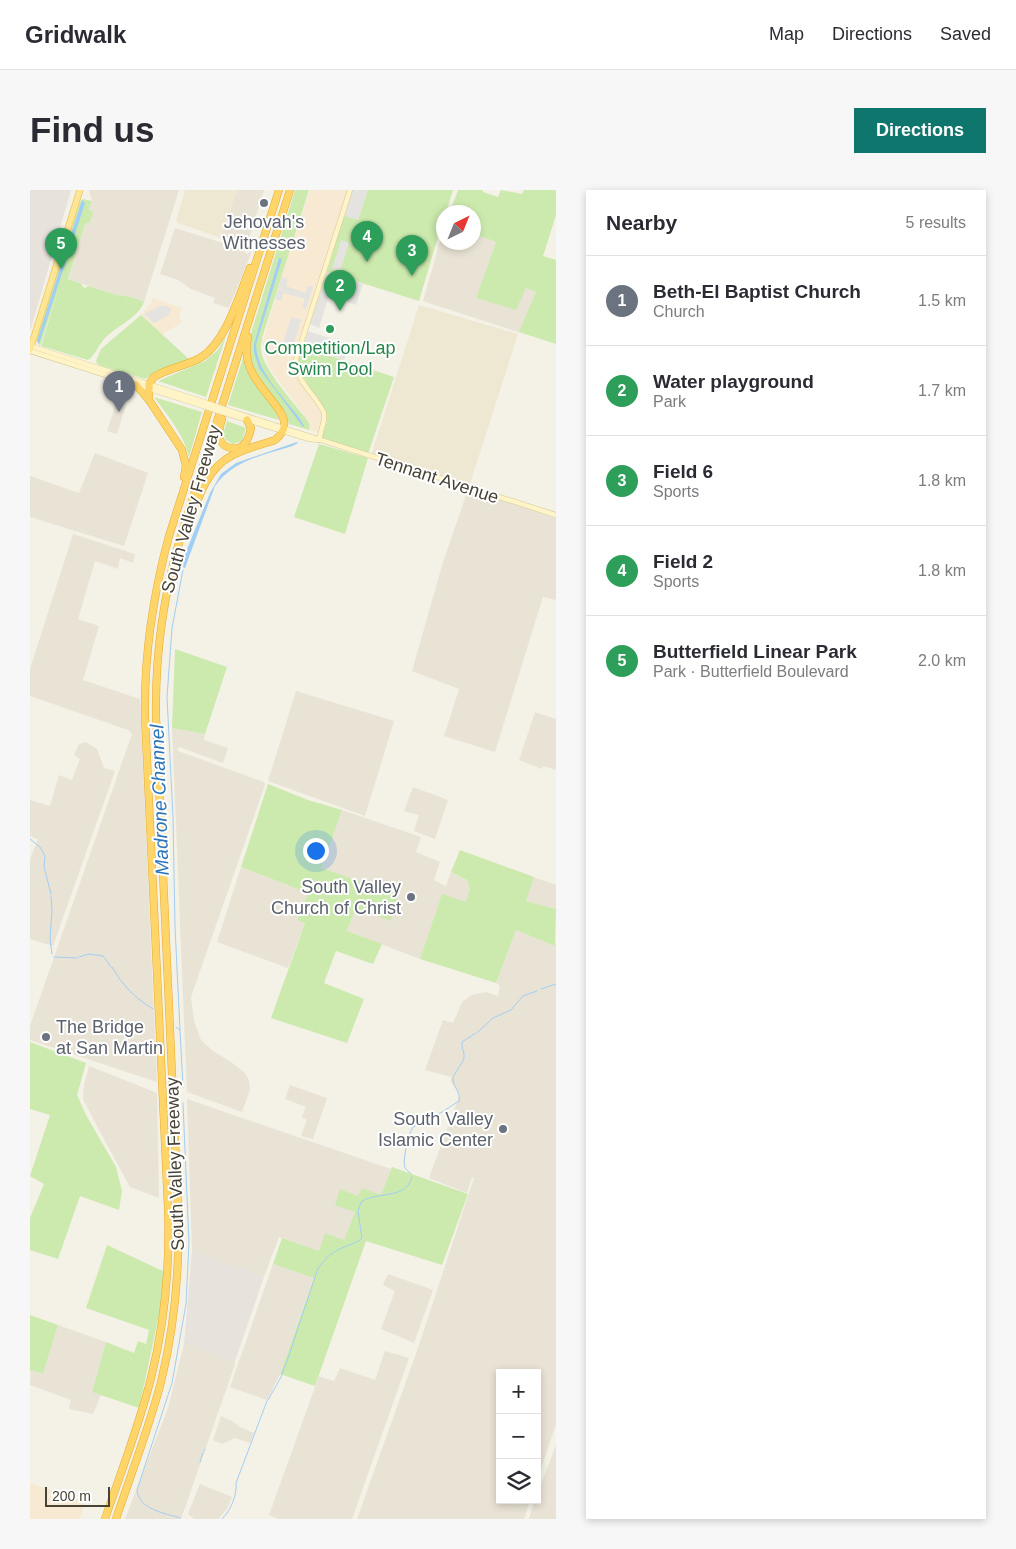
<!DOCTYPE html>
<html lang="en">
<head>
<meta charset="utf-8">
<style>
	:root { --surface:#fff; --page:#f7f7f7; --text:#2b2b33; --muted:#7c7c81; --line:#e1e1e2; --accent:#0f766e }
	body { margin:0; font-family:Arial,sans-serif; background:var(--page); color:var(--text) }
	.controls { position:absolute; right:15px; bottom:15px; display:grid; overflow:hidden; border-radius:0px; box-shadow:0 2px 8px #0003 }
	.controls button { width:45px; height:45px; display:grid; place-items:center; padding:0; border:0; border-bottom:1px solid var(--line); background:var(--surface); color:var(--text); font:25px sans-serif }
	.compass { position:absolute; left:406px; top:15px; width:45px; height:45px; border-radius:50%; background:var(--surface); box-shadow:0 2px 8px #0003; rotate:43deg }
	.scale { position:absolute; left:15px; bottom:12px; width:65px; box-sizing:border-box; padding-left:5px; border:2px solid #484236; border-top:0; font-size:14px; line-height:18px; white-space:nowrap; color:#484236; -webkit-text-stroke:4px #fff; paint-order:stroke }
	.you { position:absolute; left:285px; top:660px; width:18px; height:18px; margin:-12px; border:4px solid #fff; border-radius:50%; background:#1a73e8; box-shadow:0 0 0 8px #1a73e833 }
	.badge { display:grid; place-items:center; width:32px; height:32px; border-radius:50%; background:var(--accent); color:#fff; font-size:16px; font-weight:700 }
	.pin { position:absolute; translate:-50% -41px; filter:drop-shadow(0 1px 2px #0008) }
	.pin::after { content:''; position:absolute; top:26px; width:18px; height:15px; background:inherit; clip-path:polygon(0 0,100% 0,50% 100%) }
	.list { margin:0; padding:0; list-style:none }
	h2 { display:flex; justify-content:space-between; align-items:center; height:65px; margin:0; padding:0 20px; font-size:21px }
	h2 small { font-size:16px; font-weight:400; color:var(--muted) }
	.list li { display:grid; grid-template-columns:32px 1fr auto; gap:15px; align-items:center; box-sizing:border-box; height:90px; padding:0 20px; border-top:1px solid var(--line) }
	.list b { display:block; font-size:19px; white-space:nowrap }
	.list p { margin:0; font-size:16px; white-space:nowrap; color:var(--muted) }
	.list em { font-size:16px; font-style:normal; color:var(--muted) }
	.icon { flex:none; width:28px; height:28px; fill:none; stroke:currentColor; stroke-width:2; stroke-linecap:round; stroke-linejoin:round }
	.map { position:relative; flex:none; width:526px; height:1329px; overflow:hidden; border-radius:0px }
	header { display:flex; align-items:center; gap:30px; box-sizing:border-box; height:70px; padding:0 25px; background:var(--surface); border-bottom:1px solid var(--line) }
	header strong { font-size:24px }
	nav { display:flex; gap:28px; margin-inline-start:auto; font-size:18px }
	.intro { display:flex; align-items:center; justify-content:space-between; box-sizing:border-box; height:120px; padding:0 30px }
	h1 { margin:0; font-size:35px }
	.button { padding:12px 22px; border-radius:0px; background:var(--accent); color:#fff; font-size:18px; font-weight:700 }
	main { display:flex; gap:30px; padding:0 30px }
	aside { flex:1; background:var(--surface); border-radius:0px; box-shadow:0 2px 8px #0003 }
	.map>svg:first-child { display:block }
</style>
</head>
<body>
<header>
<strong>Gridwalk</strong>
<nav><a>Map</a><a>Directions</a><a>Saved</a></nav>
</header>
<div class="intro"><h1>Find us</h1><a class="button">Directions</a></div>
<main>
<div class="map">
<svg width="526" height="1329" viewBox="0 0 526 1329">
	<rect width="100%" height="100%" fill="#f4f1e7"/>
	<g fill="#e9e3d5">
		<path d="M59,0H149L114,112L102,107L87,105L40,90L39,87L62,11Z"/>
		<path d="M207,0H234L217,55L191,48Z"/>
		<path d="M145,38L212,59L217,64L222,61L199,118L183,113L185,108L161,99L148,90L130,84Z"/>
		<path d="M413,41V52H443L444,44L466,52L446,108L496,98L506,102L491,143L393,111Z"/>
		<path d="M89,205L98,208L87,244L77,241Z"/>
		<path d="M65,263L118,283L94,356L0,327V286L49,303Z"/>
		<path d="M439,297L526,324V410L513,407L465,562L414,546L429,499L382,481L413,372Z"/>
		<path d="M43,344L105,364L103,373L90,368L88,379L65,371L48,429L69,436L53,490L110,509L127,892L0,850V836L102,544L98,540L0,506V479Z"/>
		<path d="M266,501L364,531L335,626L238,591Z"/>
		<path d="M505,522L526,529V580L513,576L512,579L489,570Z"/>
		<path d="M142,538L175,544L174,550L198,558L193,573L149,557L148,558V561L234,592L235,595L161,807L164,831L171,850L183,861L201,872L215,883L219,890L220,900L212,922L157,902Z"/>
		<path d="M56,552L67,559L74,578L85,581L23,756L0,749V669L8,649L0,646V610L20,616L29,585L42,590L50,569L44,565L49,554Z"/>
		<path d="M383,597L418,610L405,649L384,641L389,625L374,621Z"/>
		<path d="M312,620L391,647L386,662L410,672L404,690L416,696L421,682L437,690L440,699L436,713L412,705L390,769L317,741L326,718L292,678Z"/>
		<path d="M211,677L278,703L267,729L275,733L258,778L187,752Z"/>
		<path d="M503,687L526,695V719L496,711Z"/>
		<path d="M486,740L525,756L526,752V1235L507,1290V1183H470V1310H500L494,1329H327L389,1155L444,988L442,987L437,1003L399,988L430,904L421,892V887L395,880L413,830L423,833L432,812L442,805L456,802L468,806L470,796L466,793Z"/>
		<path d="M59,876L127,903L129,1008L100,997L68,938L53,909L54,895Z"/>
		<path d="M260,895L297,908L283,949L271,946L277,930L272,927L276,917L255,909Z"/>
		<path d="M157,909L361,979L351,1005L325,1022L314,1050L289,1061L249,1047L234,1087L162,1060Z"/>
		<path d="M243,1074L284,1087L250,1184L237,1210L200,1197Z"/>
		<path d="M358,1084L403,1100L384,1153L351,1139L365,1101L353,1095Z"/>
		<path d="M28,1135L76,1152L62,1202L71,1205L63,1224L39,1219L41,1210L0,1195L1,1180L13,1184Z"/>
		<path d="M154,1154L205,1171V1174L151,1329H95L138,1218Z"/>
		<path d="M355,1161L379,1168L322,1329H248L239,1325L289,1186L304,1191L310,1178L345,1190Z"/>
		<path d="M191,1226L202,1231L210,1237L224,1243L220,1253L205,1248L192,1254L183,1250Z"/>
		<path d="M526,1255V1329H499L505,1310H507V1305Z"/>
		<path d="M170,1294L202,1307L197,1319L188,1329H164L158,1324Z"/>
	</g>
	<g fill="#f7e9d2">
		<path d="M280,0H318L266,169L268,184L292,219L293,227L288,243L280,240L281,234L240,179L232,155L257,69Z"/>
		<path d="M122,108L152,118L149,125L152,132L132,145L111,125L122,112Z"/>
		<path d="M0,1293L55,1312L50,1329H0Z"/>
	</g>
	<g fill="#e7e2dc">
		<path d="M0,0H41L0,142Z"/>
		<path d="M162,1060L234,1087L205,1171L154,1154Z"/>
	</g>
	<g fill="#eee7d1">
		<path d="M155,0H207L191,48L148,33L146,31Z"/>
		<path d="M389,115L488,144L439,297L341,266Z"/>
	</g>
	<g fill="#cceaae">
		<path d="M265,0H279L232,148C232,151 230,156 231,159C232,179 266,215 278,231L280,235L279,240L259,234L257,227L219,173L218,153Z"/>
		<path d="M321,0H423L416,22H413V30L389,111L297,82Z"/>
		<path d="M428,0H453V2L468,7L471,0L492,4L494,0H526V25L513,66L526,70V154L489,142L506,102L496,98L486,120L446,108L466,52L444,44L443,22H420Z"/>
		<path d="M53,9L62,11L59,20L63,22L60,32L55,34L38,89L52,94V96L55,98L58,96L87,105L102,107L114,112C108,128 87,136 75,148C69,154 65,166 58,170L11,156L29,97L10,156L6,150L50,12Z"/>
		<path d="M111,125L159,169L126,182L115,189L68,175L66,171L71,159Z"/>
		<path d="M196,146L176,207L128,191L175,171L188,160Z"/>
		<path d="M273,157L364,187L338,264L291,249L297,231L295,221L270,182L268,168Z"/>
		<path d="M213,168L217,182L246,221L249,230L198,215Z"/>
		<path d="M124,207L172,222L159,267C153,243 138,226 124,207Z"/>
		<path d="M197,231L216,238L212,251L203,254L196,250L193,244Z"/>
		<path d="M289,254L338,268L315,344L264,327Z"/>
		<path d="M145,459L197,477L175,544L142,538Z"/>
		<path d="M238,594L278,610L312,620L292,678L368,705L361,731L326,718L317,741L352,754L343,774L306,761L294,793L334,809L317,853L241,828L275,733L267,730L278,703L211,677Z"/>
		<path d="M430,660L504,687L496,711L526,719L525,756L486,740L466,793L390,769L412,704L436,712L440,699L437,690L421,682Z"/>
		<path d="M0,852L56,873L47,905L56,925L86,977L92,1001L89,1020L50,1006L28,1069L0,1060V1028L14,994L0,986L20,925L0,919Z"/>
		<path d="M362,977L438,1004L412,1075L336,1051L285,1196L250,1184L284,1088L243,1074L252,1048L289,1061L295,1043L314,1050L325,1022L305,1015L310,999L328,1006L332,998L351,1005Z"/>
		<path d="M77,1055L135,1082L131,1116L109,1218L62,1202L76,1152L104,1163L108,1151L116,1154L119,1140L56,1118Z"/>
		<path d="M0,1125L28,1135L13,1184L1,1180L0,1183Z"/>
	</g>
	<g fill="#e5e3df">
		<path d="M321,0H338L328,30L313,26Z"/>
		<path d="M311,50L319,53L310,82L302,79Z"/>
		<path d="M297,82L333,94L326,115L299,105L289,138L280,134Z"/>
		<path d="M252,87L258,89L256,96L275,103L278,96L283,97L276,119L272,117L275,109L254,103L251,111L245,109L248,99L261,102L248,98Z"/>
		<path d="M132,115L142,118L139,125L124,133L114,124Z"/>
		<path d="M261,127L271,130L263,156L253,153Z"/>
		<path d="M278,141L314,153L313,156L318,158L314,170L273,157Z"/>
	</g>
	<g fill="#a1cef4">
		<path d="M52,10L55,13L9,154L7,151Z"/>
		<path d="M249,68L252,69L226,154C226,182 254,207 270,229L274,236L273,237L229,178L224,162V154Z"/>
		<path d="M267,252L268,253L262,256C234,265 203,270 185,296L155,378L152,377L155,364L180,303L191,284L206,273Z"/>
	</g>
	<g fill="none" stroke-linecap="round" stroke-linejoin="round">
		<g stroke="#a1cef4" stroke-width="1">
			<path d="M0,649L10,657L15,666L14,677L21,704"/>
			<path d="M21,706L22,720"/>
			<path d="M22,764L20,749L22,721"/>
			<path d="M24,767L47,768"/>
			<path d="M49,767L59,764L73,766L81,777"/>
			<path d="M82,777C94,797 104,807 123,819"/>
			<path d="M511,799L526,794"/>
			<path d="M146,837L150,840L153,897"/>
			<path d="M150,840L145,737L143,627L137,507L142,438L153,380"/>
			<path d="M448,842L463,828L481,820L493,806L507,801"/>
			<path d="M398,929L412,922L429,911C431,902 423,897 423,889C424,882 432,875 434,868C435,862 431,858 432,852L446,843"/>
			<path d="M381,984L375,978L374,972L377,949L383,937L395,931"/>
			<path d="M261,1159L287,1081C297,1062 310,1059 329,1051L332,1048L328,1021L331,1012C346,1001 377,1010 382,987"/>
			<path d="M238,1210L251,1187L261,1160"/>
			<path d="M174,1261L175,1259"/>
			<path d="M171,1268L173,1263"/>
			<path d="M170,1272L171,1269"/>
			<path d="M150,1328C135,1323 109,1320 107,1300L142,1193L156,1114L159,1053L153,913"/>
			<path d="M192,1329C201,1320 207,1306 206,1293L237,1211"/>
		</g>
		<defs>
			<g id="secondary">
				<path d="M0,156L174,212"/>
				<path d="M0,161L173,216"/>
				<path d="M197,220L526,325"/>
				<path d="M198,224L279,249L289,250"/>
				<path d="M289,250L294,230V223C286,204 264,191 266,169L320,0"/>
			</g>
			<path id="primary" d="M0,160L50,0"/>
			<g id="highway">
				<path d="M106,195L119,210L152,260L156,276L154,287"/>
				<path d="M119,210V194L124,187C138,178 156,176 170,168C196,153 209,105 220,78"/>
				<path d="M192,229C190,235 188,242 190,249C193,259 209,262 215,253C219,249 220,243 221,238L217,230"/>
				<path d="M155,345C166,317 173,281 201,266C215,258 231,255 245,250C255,242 257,234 251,223C234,197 210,181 218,147"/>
				<path d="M75,1329C91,1282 109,1236 121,1188C135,1132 140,1076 138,1018L115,527C114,466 123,405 139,346L249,0"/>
				<path d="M86,1329C101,1284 119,1238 131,1192C145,1135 150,1077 148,1018L126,527C125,466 133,407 150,349L260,0"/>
			</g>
		</defs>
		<use href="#secondary" stroke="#d6c895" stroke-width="5.5"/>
		<use href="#primary" stroke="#e9c761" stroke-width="7"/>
		<use href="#highway" stroke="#e4ac31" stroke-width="8"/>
		<use href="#secondary" stroke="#fff4c7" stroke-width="4.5"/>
		<use href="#primary" stroke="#ffe696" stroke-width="5.5"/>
		<use href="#highway" stroke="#ffd468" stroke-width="7"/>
		<defs>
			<g id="secondary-bridge">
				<path d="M174,212L197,220"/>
				<path d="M173,216L198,224"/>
			</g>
		</defs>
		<use href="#secondary-bridge" stroke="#d6c895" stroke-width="5.5" stroke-linecap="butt"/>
		<use href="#secondary-bridge" stroke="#fff4c7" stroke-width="4.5"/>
	</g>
	<g fill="#6b7280" stroke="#fff" stroke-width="2">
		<circle cx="234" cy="13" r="5"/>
		<circle cx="381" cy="707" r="5"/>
		<circle cx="16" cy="847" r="5"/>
		<circle cx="473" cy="939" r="5"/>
	</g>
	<circle fill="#2e9e5b" stroke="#fff" stroke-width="2" cx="300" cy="139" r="5"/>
	<g text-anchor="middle" stroke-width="4" stroke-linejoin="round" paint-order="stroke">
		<g font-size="18" fill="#5b616d" stroke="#fff" text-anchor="end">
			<text x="234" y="38" text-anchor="middle">Jehovah's<tspan x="234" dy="21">Witnesses</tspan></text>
			<text x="371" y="703">South Valley<tspan x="371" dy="21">Church of Christ</tspan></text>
			<text x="26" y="843" text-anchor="start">The Bridge<tspan x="26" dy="21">at San Martin</tspan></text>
			<text x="463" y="935">South Valley<tspan x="463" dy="21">Islamic Center</tspan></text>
		</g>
		<g font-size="18" fill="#27864d" stroke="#fff">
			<text x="300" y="164">Competition/Lap<tspan x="300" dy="21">Swim Pool</tspan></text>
		</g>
		<g font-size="18" fill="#484236" stroke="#fff">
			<text transform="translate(407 288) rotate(18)" y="6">Tennant Avenue</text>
			<text transform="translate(161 319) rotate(-74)" y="6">South Valley Freeway</text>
			<text transform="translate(145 974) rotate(-92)" y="6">South Valley Freeway</text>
		</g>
		<g font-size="19" font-style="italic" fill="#2a75b9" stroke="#fff">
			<text transform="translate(129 610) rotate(-92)" y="7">Madrone Channel</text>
		</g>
	</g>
</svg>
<div class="controls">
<button>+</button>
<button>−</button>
<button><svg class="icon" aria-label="layers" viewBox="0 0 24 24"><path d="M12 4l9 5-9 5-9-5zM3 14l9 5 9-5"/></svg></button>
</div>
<svg class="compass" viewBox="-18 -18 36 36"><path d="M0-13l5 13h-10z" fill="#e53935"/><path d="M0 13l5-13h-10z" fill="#7c7c81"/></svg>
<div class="scale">200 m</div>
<div class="you"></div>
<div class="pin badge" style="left:89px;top:222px;background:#6b7280">1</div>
<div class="pin badge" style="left:310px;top:121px;background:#2e9e5b">2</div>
<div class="pin badge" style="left:382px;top:86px;background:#2e9e5b">3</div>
<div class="pin badge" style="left:337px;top:72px;background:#2e9e5b">4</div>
<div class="pin badge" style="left:31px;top:79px;background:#2e9e5b">5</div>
</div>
<aside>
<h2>Nearby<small>5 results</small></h2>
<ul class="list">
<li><span class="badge" style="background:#6b7280">1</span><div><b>Beth-El Baptist Church</b><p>Church</p></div><em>1.5 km</em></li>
<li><span class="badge" style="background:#2e9e5b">2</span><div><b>Water playground</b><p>Park</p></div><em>1.7 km</em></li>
<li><span class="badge" style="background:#2e9e5b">3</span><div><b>Field 6</b><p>Sports</p></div><em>1.8 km</em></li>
<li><span class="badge" style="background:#2e9e5b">4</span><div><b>Field 2</b><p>Sports</p></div><em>1.8 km</em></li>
<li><span class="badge" style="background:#2e9e5b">5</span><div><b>Butterfield Linear Park</b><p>Park · Butterfield Boulevard</p></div><em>2.0 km</em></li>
</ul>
</aside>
</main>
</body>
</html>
